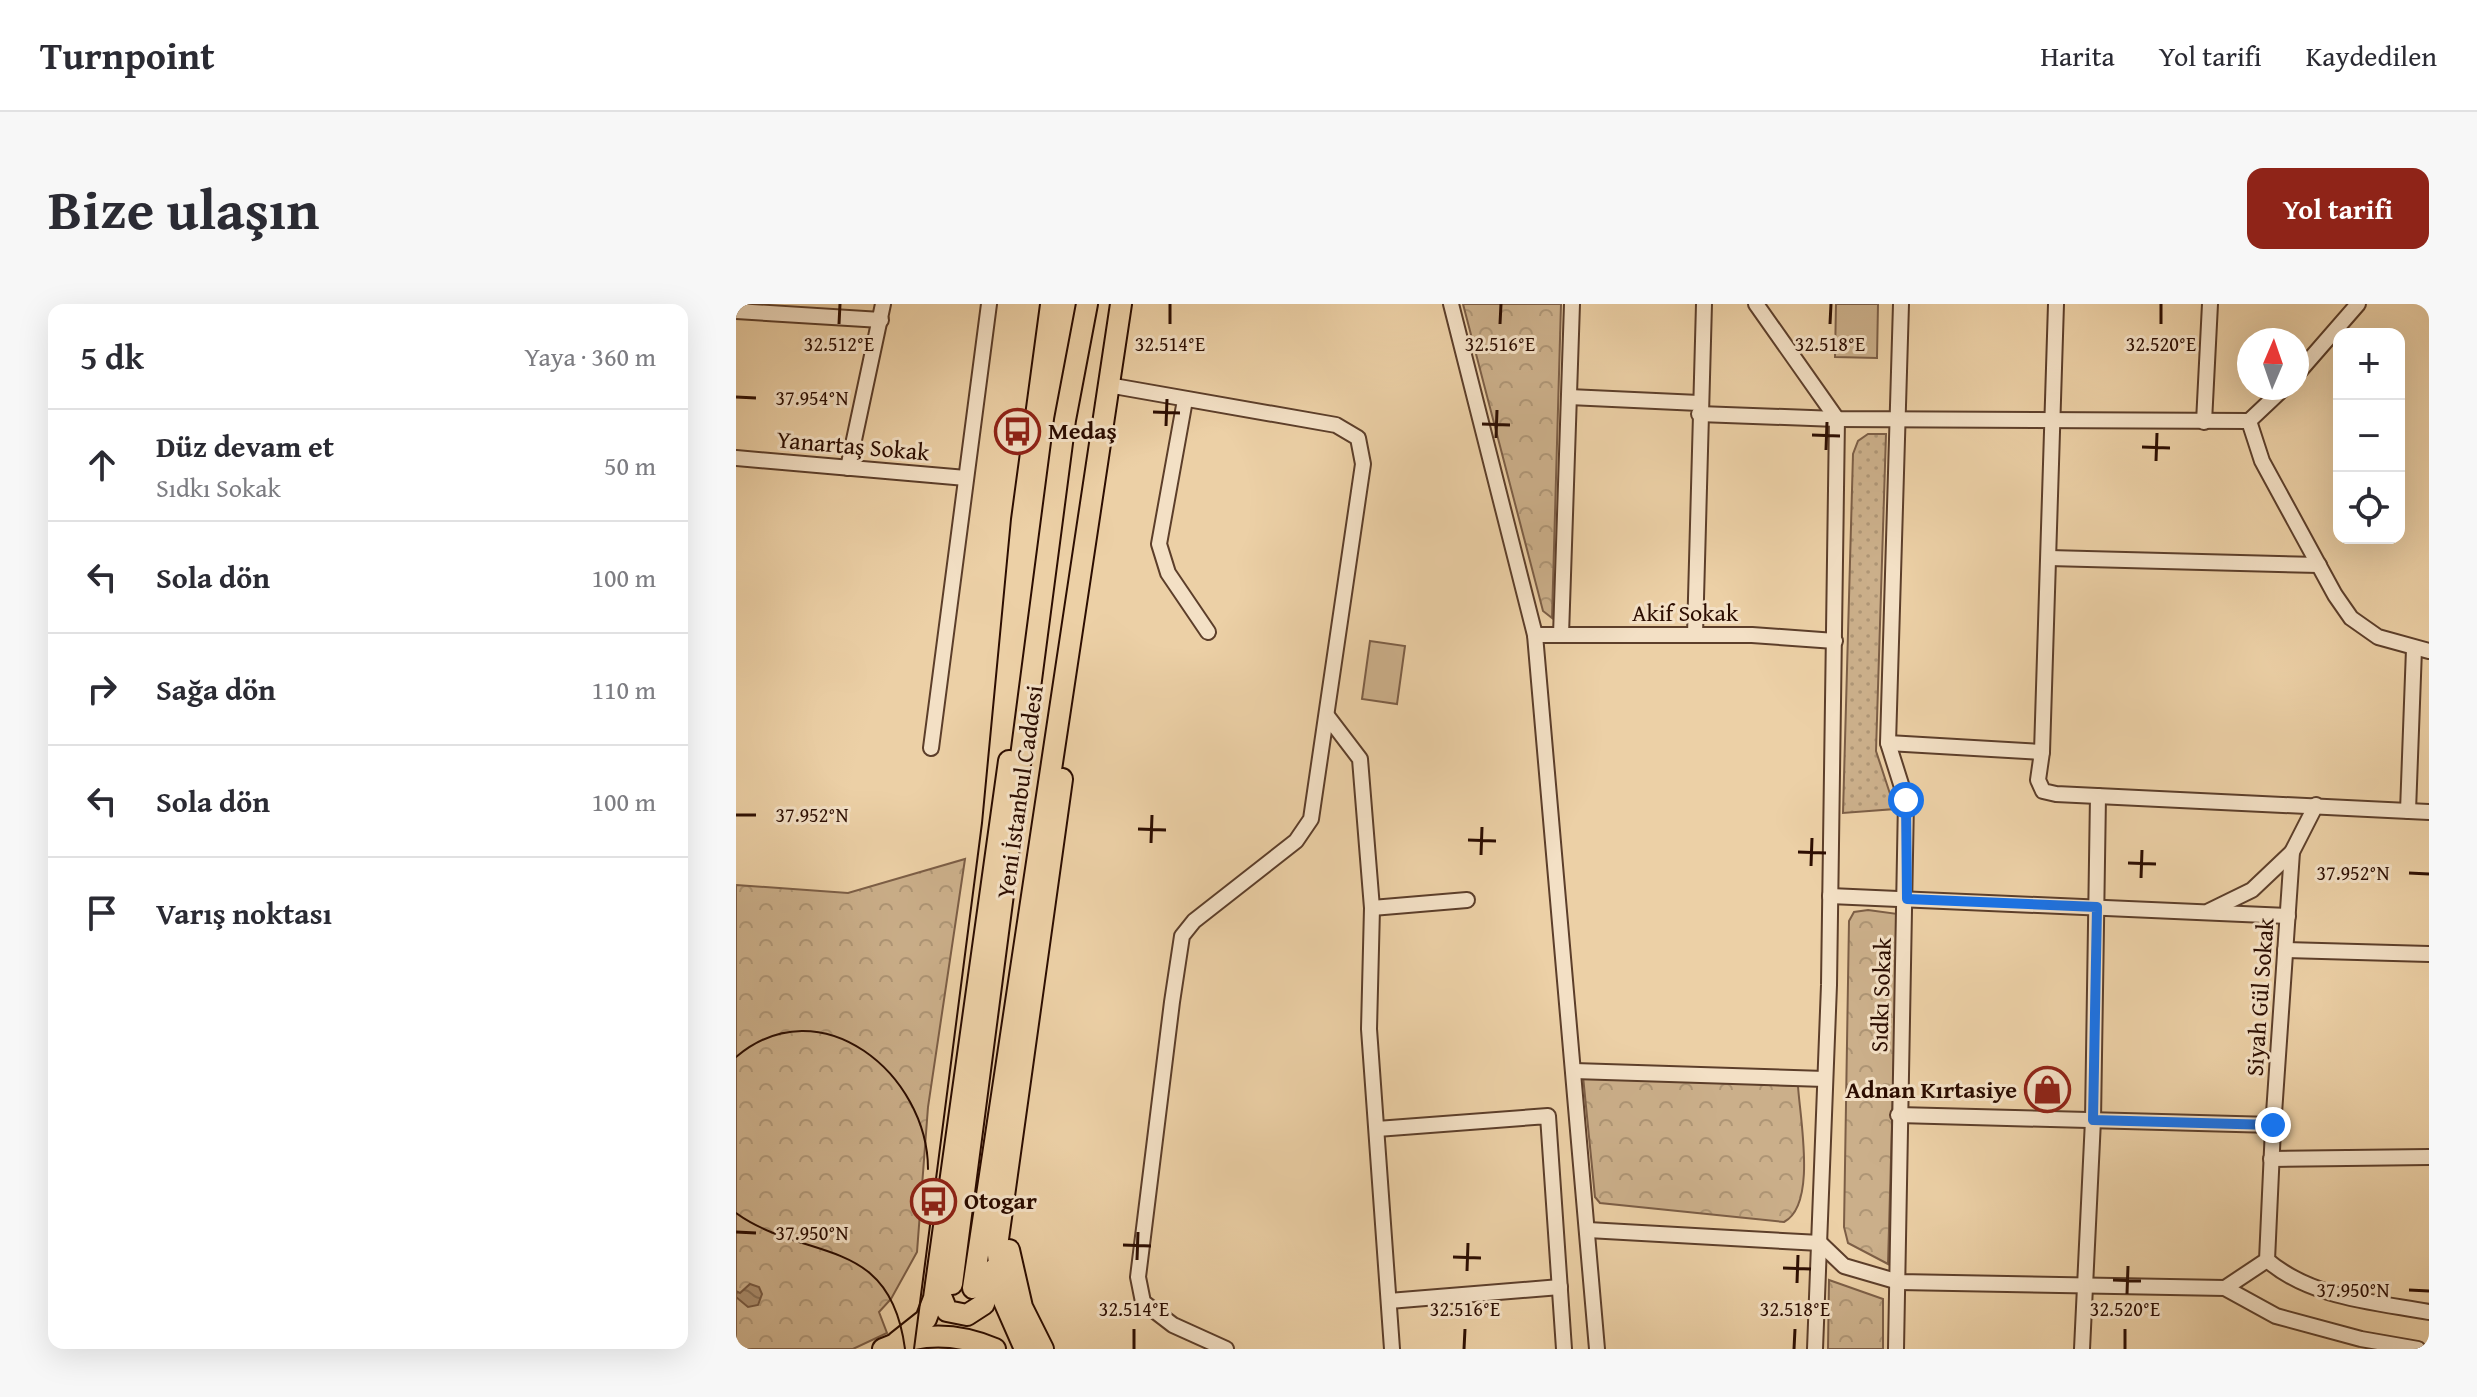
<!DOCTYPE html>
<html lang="tr">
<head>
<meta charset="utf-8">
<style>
	:root { --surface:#fff; --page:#f7f7f7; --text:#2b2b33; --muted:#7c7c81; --line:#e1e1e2; --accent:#8f2418 }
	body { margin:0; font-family:"Gentium Book Plus",serif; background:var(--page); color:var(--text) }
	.controls { position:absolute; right:24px; top:24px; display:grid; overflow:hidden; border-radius:16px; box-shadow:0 8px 32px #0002 }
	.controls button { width:72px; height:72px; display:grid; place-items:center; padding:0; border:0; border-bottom:2px solid var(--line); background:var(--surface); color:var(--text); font:40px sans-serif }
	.compass { position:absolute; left:1501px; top:24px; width:72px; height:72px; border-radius:50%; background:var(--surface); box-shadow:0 8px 32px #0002; rotate:2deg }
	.stop { position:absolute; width:24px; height:24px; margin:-18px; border:6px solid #1a73e8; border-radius:50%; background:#fff }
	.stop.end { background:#1a73e8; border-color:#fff; box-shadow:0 2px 8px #0008 }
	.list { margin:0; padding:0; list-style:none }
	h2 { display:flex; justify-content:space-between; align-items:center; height:104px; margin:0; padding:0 32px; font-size:34px }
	h2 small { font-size:26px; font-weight:400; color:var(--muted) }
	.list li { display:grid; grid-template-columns:52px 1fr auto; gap:24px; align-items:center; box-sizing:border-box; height:112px; padding:0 32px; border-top:2px solid var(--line) }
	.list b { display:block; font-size:30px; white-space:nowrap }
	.list p { margin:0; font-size:26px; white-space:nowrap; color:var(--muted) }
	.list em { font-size:26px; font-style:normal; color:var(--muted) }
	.icon { flex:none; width:44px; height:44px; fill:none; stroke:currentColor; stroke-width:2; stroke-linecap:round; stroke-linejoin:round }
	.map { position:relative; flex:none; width:1693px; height:1045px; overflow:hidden; border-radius:16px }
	header { display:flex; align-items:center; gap:48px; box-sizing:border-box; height:112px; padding:0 40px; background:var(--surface); border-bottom:2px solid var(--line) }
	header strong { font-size:38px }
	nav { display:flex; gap:44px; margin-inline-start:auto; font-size:28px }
	.intro { display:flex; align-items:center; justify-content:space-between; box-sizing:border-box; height:192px; padding:0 48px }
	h1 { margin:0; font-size:56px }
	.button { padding:20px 36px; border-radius:16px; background:var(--accent); color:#fff; font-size:28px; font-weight:700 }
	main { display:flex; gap:48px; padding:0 48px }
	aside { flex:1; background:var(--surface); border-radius:16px; box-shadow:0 8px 32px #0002 }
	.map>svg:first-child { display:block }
</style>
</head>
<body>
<header>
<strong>Turnpoint</strong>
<nav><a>Harita</a><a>Yol tarifi</a><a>Kaydedilen</a></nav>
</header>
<div class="intro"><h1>Bize ulaşın</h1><a class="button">Yol tarifi</a></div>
<main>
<aside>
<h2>5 dk<small>Yaya · 360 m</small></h2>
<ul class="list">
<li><svg class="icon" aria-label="ahead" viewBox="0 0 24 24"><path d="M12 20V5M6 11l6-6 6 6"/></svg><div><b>Düz devam et</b><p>Sıdkı Sokak</p></div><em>50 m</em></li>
<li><svg class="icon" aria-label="left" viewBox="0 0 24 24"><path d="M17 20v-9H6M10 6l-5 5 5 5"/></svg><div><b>Sola dön</b></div><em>100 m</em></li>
<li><svg class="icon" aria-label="right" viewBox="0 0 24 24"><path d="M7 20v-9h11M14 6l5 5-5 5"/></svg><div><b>Sağa dön</b></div><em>110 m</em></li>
<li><svg class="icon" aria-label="left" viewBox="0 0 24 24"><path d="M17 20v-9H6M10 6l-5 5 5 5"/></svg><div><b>Sola dön</b></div><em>100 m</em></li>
<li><svg class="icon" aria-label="arrive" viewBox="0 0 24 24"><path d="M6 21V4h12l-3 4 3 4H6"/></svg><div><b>Varış noktası</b></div></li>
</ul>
</aside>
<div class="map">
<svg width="1693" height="1045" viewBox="0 0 1693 1045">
	<defs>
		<pattern id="grass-dots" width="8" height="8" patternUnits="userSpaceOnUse" patternTransform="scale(2)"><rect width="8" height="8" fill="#cbaf8a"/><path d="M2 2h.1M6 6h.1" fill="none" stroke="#ae9575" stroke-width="1.8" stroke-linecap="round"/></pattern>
		<pattern id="park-crowns" width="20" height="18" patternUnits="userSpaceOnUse" patternTransform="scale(2)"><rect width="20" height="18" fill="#cbaf8a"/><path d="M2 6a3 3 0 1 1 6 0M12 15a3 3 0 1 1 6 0" fill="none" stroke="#ae9575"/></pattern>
		<pattern id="water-waves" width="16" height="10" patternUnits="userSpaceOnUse" patternTransform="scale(2)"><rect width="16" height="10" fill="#ab8e6e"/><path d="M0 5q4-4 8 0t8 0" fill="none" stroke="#8b7258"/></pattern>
	</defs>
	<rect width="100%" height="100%" fill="#ecd0a6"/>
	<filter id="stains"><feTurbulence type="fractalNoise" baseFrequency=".0025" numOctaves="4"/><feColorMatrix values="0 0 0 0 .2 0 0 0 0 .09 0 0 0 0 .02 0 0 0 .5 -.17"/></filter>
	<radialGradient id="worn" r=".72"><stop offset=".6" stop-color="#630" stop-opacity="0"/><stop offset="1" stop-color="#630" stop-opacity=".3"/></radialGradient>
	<path fill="url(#grass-dots)" stroke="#7c5e46" stroke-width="2" d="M1132,130H1150L1140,447L1159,505L1107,509L1117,150L1122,137Z"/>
	<g fill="url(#park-crowns)" stroke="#7c5e46" stroke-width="2">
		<path d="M727,0H825L816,314L807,307Z"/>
		<path d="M229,555L192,803L181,948L155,995L143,1008L151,1029L117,1045H0V581L112,589Z"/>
		<path d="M1132,606L1162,610L1152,960L1112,939L1108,923L1113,617L1118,608Z"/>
		<path d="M847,772L1062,782C1064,815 1081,901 1048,918L864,899L859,893Z"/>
		<path d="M1093,976L1147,995V1045H1092Z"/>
	</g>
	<g fill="#cbaf8a" stroke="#7c5e46" stroke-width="2">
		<path d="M1100,0H1142L1141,54L1099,53Z"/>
		<path d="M634,337L669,342L661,400L626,395Z"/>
	</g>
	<path fill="url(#water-waves)" stroke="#785a42" stroke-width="2" d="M14,980L23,983L26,990L22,1001L12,1003L0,993V987L4,989Z"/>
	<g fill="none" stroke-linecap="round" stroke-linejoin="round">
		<path stroke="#c6a985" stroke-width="20" stroke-dasharray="20 10" stroke-linecap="butt" d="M207,1045L215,992"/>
		<defs>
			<g id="minor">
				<path d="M715,0L799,331L861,1045"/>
				<path d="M1020,0L1101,115L1093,681L1079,1045"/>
				<path d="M1320,0L1306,448L1302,476L1307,487L1320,490L1693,508"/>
				<path d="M0,7L145,16"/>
				<path d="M1561,70L1622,0"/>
				<path d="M372,81L600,121L622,134L627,160L575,515L560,537L458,617L446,632L436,698L402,973L407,998L437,1021L490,1045"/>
				<path d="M833,93L963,99"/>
				<path d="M449,96L423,240L432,269L472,328"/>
				<path d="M963,110L1101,115L1513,117L1548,84"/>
				<path d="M1513,117L1526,157L1599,291L1615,314L1642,333L1693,347"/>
				<path d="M1468,118L1474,0"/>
				<path d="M0,154L230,174"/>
				<path d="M112,164L147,0"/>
				<path d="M1313,254L1583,261"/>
				<path d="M799,331H1016L1099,337"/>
				<path d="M825,331L836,0"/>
				<path d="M959,331L968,0"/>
				<path d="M592,413L624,455L636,604L633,725L656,1045"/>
				<path d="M1152,439L1306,448"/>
				<path d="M195,444L253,0"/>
				<path d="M1672,507L1678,345"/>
				<path d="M1094,592L1552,612"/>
				<path d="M636,604L731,596"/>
				<path d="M1473,607L1516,586L1556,548"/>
				<path d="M1549,646L1693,650"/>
				<path d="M838,767L1089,775"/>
				<path d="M1162,811L1537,821"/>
				<path d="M641,825L812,812L828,1045"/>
				<path d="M1535,855L1693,853"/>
				<path d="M852,926L1084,939L1108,962L1163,978L1489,984L1540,1012L1625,1035L1682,1045"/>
				<path d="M1531,956C1575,994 1638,998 1693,1008"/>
				<path d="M1489,984L1531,956L1537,824L1556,548L1580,501"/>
				<path d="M653,997L824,983"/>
				<path d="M1160,1045L1170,496L1152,439L1165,0"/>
				<path d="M1346,1045L1357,816L1362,492"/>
			</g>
			<g id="highway">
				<path d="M273,946L286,1003L307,1045"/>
				<path d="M216,980L329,116L351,0"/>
				<path d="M201,982L211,1007L231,1011L248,1000L257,966"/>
				<path d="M237,984L385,0"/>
				<path d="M161,1038L190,1015L198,994L273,457"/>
				<path d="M147,1045C184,1028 222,1029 259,1045"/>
				<path d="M289,1045L267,995L261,942L326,475"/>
			</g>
		</defs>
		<use href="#minor" stroke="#5c3e2a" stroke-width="18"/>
		<use href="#highway" stroke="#2c0d01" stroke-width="24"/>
		<use href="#minor" stroke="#f3e0c5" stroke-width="14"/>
		<use href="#highway" stroke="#ecd0a6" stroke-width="20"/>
		<g stroke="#2c0d01" stroke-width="2">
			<path d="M0,753C85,681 192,771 192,865"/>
			<path d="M0,909C70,959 154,929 169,1045"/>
			<path d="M178,1045L246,519L275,215L304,0"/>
		</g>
	</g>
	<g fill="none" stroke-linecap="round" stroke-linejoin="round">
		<path stroke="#1a73e8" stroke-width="10" d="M1170,496L1171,595L1361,603L1357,816L1537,821"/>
	</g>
	<path fill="none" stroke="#2c0d01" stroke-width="3" d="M103,20L104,0M434,20V0M764,20L765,0M1094,20L1095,0M1425,20V0M0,93L20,94M417,108L444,109M746,120L774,121M430,122L431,95M1076,131L1104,132M760,134L761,106M1406,143L1434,144M1090,146L1091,118M1420,157L1421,129M0,511H20M402,525L430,526M732,536L760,537M415,539L416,511M1062,548L1090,549M745,551L746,523M1392,559L1420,560M1075,562L1076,534M1673,569L1693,570M1405,574L1406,546M0,928L20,929M387,941L415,942M717,953L745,954M401,956L402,928M1047,964L1075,965M731,967L732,939M1377,976L1405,977M1061,979L1062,951M1673,986L1693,987M1391,990L1392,962M398,1045V1025M728,1045L729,1025M1058,1045L1059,1025M1389,1045V1025"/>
	<defs>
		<symbol id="bus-ring" viewBox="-11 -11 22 22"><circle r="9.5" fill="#f3e0c5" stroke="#8f2418" stroke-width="1.5"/><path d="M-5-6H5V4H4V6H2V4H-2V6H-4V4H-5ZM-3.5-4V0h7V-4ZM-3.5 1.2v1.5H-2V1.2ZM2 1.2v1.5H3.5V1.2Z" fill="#8f2418"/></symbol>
		<symbol id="shop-ring" viewBox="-11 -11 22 22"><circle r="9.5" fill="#f3e0c5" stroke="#8f2418" stroke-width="1.5"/><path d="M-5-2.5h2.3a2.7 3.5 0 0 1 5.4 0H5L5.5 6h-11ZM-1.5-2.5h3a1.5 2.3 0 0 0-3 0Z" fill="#8f2418"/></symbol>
	</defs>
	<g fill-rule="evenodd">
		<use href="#bus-ring" x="256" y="102" width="51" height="51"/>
		<use href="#shop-ring" x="1286" y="760" width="51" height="51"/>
		<use href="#bus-ring" x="172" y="872" width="51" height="51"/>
	</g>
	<g text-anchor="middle" stroke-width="6" stroke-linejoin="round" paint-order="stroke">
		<g font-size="24" font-weight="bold" fill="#2c0d01" stroke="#f3e0c5" text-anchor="start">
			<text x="312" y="135">Medaş</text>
			<text x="1281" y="794" text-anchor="end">Adnan Kırtasiye</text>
			<text x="228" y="905">Otogar</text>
		</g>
		<g font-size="24" fill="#2c0d01" stroke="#f3e0c5">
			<text transform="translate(117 142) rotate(5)" y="8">Yanartaş Sokak</text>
			<text x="949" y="317">Akif Sokak</text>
			<text transform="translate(284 488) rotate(-82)" y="8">Yeni İstanbul Caddesi</text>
			<text transform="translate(1145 691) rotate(-88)" y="8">Sıdkı Sokak</text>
			<text transform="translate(1524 693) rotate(-86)" y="8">Siyah Gül Sokak</text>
		</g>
	</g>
	<g font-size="20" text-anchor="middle" fill="#2c0d01" stroke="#f3e0c5" stroke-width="6" stroke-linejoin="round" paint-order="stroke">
		<text x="103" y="47">32.512°E</text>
		<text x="434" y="47">32.514°E</text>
		<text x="764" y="47">32.516°E</text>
		<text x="1094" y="47">32.518°E</text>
		<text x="1425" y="47">32.520°E</text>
		<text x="76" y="101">37.954°N</text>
		<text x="76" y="518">37.952°N</text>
		<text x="1617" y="576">37.952°N</text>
		<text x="76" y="936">37.950°N</text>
		<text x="1617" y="993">37.950°N</text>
		<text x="398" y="1012">32.514°E</text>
		<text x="729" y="1012">32.516°E</text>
		<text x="1059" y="1012">32.518°E</text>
		<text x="1389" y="1012">32.520°E</text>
	</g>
	<rect width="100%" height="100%" filter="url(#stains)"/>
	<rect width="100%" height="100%" fill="url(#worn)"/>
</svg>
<div class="controls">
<button>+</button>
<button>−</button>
<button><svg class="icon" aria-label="locate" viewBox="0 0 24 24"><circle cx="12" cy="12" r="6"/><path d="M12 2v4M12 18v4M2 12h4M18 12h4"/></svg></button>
</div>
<svg class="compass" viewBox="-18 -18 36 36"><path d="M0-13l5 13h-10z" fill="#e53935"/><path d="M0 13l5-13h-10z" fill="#7c7c81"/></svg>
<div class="stop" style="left:1170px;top:496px"></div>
<div class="stop end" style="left:1537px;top:821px"></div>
</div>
</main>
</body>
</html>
